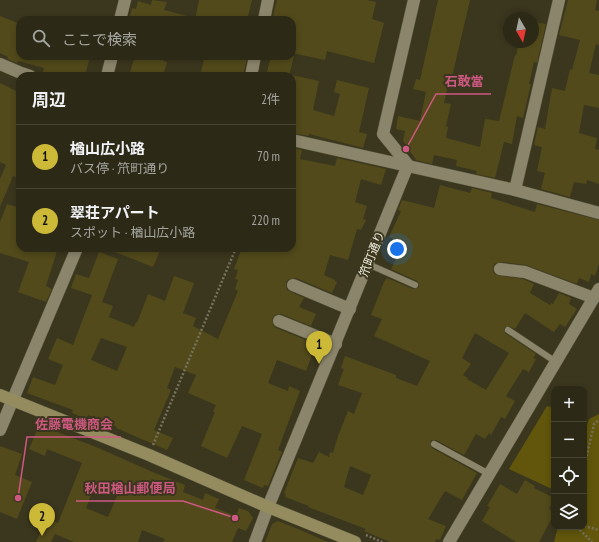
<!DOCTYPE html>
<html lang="ja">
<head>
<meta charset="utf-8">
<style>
	:root { --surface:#2c2916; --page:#34311f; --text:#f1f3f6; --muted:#a6a6a1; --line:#484535; --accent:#cdb938 }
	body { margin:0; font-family:"PT Sans Narrow","Noto Sans JP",sans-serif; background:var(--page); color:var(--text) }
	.controls { position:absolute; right:12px; bottom:12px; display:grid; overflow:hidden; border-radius:8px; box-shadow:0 2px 6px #0003 }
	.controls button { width:36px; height:36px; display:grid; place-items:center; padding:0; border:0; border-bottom:1px solid var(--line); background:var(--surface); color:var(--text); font:20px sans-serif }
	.compass { position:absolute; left:503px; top:12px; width:36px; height:36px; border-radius:50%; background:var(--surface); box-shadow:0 2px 6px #0003; rotate:171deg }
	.you { position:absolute; left:397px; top:249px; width:14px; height:14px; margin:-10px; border:3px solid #fff; border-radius:50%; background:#1a73e8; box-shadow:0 0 0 6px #1a73e833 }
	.badge { display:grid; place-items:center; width:26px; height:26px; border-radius:50%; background:var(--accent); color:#111; font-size:13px; font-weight:700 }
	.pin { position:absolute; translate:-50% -33px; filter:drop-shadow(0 1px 2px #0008) }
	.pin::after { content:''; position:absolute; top:21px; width:14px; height:12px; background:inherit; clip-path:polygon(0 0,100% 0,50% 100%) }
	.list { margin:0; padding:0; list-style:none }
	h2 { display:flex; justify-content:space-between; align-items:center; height:52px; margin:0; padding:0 16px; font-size:17px }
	h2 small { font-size:13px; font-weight:400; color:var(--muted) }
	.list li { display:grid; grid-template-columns:26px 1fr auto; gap:12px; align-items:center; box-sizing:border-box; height:64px; padding:0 16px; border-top:1px solid var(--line) }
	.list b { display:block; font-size:15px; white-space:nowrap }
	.list p { margin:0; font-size:13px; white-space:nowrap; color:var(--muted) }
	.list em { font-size:13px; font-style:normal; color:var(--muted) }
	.icon { flex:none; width:22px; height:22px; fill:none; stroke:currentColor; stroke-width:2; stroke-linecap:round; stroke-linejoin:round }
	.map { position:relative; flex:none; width:599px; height:542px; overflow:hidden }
	.search { position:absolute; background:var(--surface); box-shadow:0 2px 6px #0003; left:16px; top:16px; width:280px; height:44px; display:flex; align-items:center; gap:10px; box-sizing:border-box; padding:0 14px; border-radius:12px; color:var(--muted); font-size:15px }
	.panel { position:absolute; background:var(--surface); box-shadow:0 2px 6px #0003; left:16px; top:72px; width:280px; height:180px; border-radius:12px }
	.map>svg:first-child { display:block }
</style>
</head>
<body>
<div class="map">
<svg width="599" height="542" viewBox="0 0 599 542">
	<rect width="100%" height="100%" fill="#3b371e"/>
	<g fill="#61560b">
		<path d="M547,406L554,408V490L509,469Z"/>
		<path d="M599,414V542H554L558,527H584V435L589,419Z"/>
	</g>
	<g fill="#524a1b" fill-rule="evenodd">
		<path d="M152,0L167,2L164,10L187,16L186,20H129L132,8L136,9L138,1L151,5Z"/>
		<path d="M199,0H252L247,20H195Z"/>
		<path d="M277,0H367L376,2L372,19L384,23L374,63L327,51L325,60L292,53V20H272Z"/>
		<path d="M438,0H470L452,77L450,76L444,103L451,104L446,126L448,127L446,138L480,147L485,119L499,121L515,55L516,56L519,42H533V22L546,24L537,63L534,62L529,84H531L523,118L517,116L512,144L504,142L495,178L476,174L477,171L456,166L457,160L434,155L432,164L416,160L403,141L405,131L396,129L398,116L420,121L426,92L413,89L416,79L420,80Z"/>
		<path d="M568,0H597L595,10L599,11V45L596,44L589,73L599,75V108L584,105L579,133L597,138L595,149L599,150V184L587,180L586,184L574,182L570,197L541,189L545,173L537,171L542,147L534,145L538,127L545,129L552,88L565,91L570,69L572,70L580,40L559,35Z"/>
		<path d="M0,16L20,24V56H90L85,76H42L44,68L18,61L17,63L7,59L8,57L0,53Z"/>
		<path d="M135,56H163L162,60L167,62L163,76H129Z"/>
		<path d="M205,56H237L247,58L243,76H200Z"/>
		<path d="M271,56H294L289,76H266Z"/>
		<path d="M292,75L319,81L313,110L334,116L340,94L334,92L337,80L369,88L359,132L367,134L363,148L309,134V136L292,133Z"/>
		<path d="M0,83L20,93V179L13,176L0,207V179L6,165L0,162Z"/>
		<path d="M292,148L302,150L300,159L335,166L337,158L386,169L381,185L361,179L355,202L367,206L363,219L366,220L361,230L357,229L348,260L330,255L324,275L335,280V281L337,282L332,293L296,278L289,279L286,282V286L287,290L304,298L299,307L316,314L311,326L281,314L275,315L272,319L273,325L276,328L316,344L306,371L277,360L268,383L288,391L289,386L300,391L278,450L282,452L268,486L264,485L263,488L244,480L262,434L242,426L227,458L201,446L215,412H213L216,405L188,393L196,375L175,367L167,388L171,390L154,430L173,438L167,450L116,428L117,427L88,415L86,419L72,413L73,410L27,393L33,377L55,385L63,365L48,359L57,338L73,345L92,295L71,288L76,274L89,278L99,252L118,259L102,302L113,306L109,317L134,327L136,322L137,323L148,294L165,301L174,276L194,283L183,313L196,318L193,326L218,339L238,291L235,289L238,280L235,279L238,270L234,269L242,248H292ZM101,338L127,347L117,371L91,360Z"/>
		<path d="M440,185L470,193L472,188L492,193L491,198L535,212L537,204L599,220V264L595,276L591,274L589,282L579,278L577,284L526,265L501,262L494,264L493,268V272L496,275L523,279L534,284L530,293L550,305L551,303L553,304L559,293L571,298L569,304L577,309L565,327L560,324L554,332L525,313L515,329L509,326L505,327L504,330L505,333L536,354L533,358L536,359L529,372L523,369L506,396L515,401L505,419L501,417L491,435L489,433L485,439L476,434L464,455L436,440H431L430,444L432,448L477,473L462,500L445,491L428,519L446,526L440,540L436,539L435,542H390L364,531L366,529L308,507L309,506L285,497L286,494L284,493L298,458L313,463L319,452L329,457L330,452L333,453L338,436L348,411L354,414L362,393L338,385L344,369L341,368L345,356L396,375V378L417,386L430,361L374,336L382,319L371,315L384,282L387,278L413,289H416L419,287V284L417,281L391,269L403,244L389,237L401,211L398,210L402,200L434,208ZM475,333L509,353L486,390L467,379L468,378L463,375L471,364L462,358ZM350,466L371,475L363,495L344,487Z"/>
		<path d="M7,204L20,208V248H58L46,286L52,289L46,302L18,292L29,262L0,253V222Z"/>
		<path d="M105,248H161L153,267Z"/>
		<path d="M39,425L96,447L155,473L185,485L183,492L203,500L205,493L219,499L215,508L236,516L239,508L248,511L253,518L246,531L238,528L232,542H163L165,539L142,530L138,542H74L55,534L51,542H36L47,518L58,523L82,463L47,449L45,456L29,449ZM95,485L118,494L108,517L86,508Z"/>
		<path d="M0,446L22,454L15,475L32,482L17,519L0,512Z"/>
		<path d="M525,480L535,486L534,488L554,498L549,509L554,512V514L539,542H516L482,521L490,507L487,506L500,484L517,494Z"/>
		<path d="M278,521L298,529L328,542H265L272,524Z"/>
	</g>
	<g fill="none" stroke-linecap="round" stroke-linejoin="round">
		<defs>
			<g id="lane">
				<path d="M368,264L415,285"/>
				<path d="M508,330L556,362"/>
				<path d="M434,444L489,474"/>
			</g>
			<g id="street">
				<path d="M120,20L125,0"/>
				<path d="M264,20L268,0"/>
				<path d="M0,64L21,73L30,76"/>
				<path d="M107,76L112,56"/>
				<path d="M251,76L255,56"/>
				<path d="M292,140L515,190L599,213"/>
				<path d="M515,190L559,0"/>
				<path d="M500,269L525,272L594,298"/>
				<path d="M293,285L350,309"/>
				<path d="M279,321L336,344"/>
				<path d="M0,430L77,248"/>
				<path d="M255,542L268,507L408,165L383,134L414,0"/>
				<path d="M449,542L599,289"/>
			</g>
			<path id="secondary" d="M0,395L149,455L268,507L355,542"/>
		</defs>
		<use href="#lane" stroke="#57543d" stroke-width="7"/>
		<use href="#street" stroke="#57543d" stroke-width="13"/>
		<use href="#secondary" stroke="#57543d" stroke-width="13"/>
		<g stroke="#76735d" stroke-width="2.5" stroke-dasharray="2 2" stroke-linecap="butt">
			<path d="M153,445L236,248"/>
			<path d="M584,468L594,424L599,420"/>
			<path d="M584,526L599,530"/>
			<path d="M577,527L592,542"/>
			<path d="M366,535L382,542"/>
		</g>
		<use href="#lane" stroke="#8b866b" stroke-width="6"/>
		<use href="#street" stroke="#8b866b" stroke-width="12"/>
		<use href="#secondary" stroke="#948c5e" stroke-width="12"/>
	</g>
	<g text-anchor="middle" stroke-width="4" stroke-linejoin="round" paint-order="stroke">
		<g font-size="12" fill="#eeecdc" stroke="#3b371e">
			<text transform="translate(372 254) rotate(-68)" y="4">笊町通り</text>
		</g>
	</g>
	<path fill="none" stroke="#cf5882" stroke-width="1.5" d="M406 149L436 94H491M18 498L27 437H121M235 518L183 501H76"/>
	<g fill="#cf5882" stroke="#3b371e" stroke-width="1.5">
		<circle cx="406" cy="149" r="4"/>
		<circle cx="18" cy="498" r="4"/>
		<circle cx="235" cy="518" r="4"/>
	</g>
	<g font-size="13" text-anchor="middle" font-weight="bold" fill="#cf5882" stroke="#3b371e" stroke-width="4" stroke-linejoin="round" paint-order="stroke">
		<text x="464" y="86">石敢當</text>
		<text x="74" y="429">佐藤電機商会</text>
		<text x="130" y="493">秋田楢山郵便局</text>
	</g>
</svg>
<div class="controls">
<button>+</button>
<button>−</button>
<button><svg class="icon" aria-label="locate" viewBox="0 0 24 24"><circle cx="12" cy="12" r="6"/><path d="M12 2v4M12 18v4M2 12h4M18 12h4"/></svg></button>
<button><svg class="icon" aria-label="layers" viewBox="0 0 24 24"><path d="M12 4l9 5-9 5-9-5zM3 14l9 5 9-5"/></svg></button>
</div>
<svg class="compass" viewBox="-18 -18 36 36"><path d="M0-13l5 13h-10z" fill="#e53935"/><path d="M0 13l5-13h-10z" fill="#a6a6a1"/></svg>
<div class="you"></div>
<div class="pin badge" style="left:319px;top:364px">1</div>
<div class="pin badge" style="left:42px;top:536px">2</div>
<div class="search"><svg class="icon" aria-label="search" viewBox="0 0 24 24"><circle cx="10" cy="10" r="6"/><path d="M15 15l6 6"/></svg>ここで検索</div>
<section class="panel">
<h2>周辺<small>2件</small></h2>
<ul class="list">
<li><span class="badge">1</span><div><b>楢山広小路</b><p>バス停 · 笊町通り</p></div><em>70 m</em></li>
<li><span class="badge">2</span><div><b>翠荘アパート</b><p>スポット · 楢山広小路</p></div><em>220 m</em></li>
</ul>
</section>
</div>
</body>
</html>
